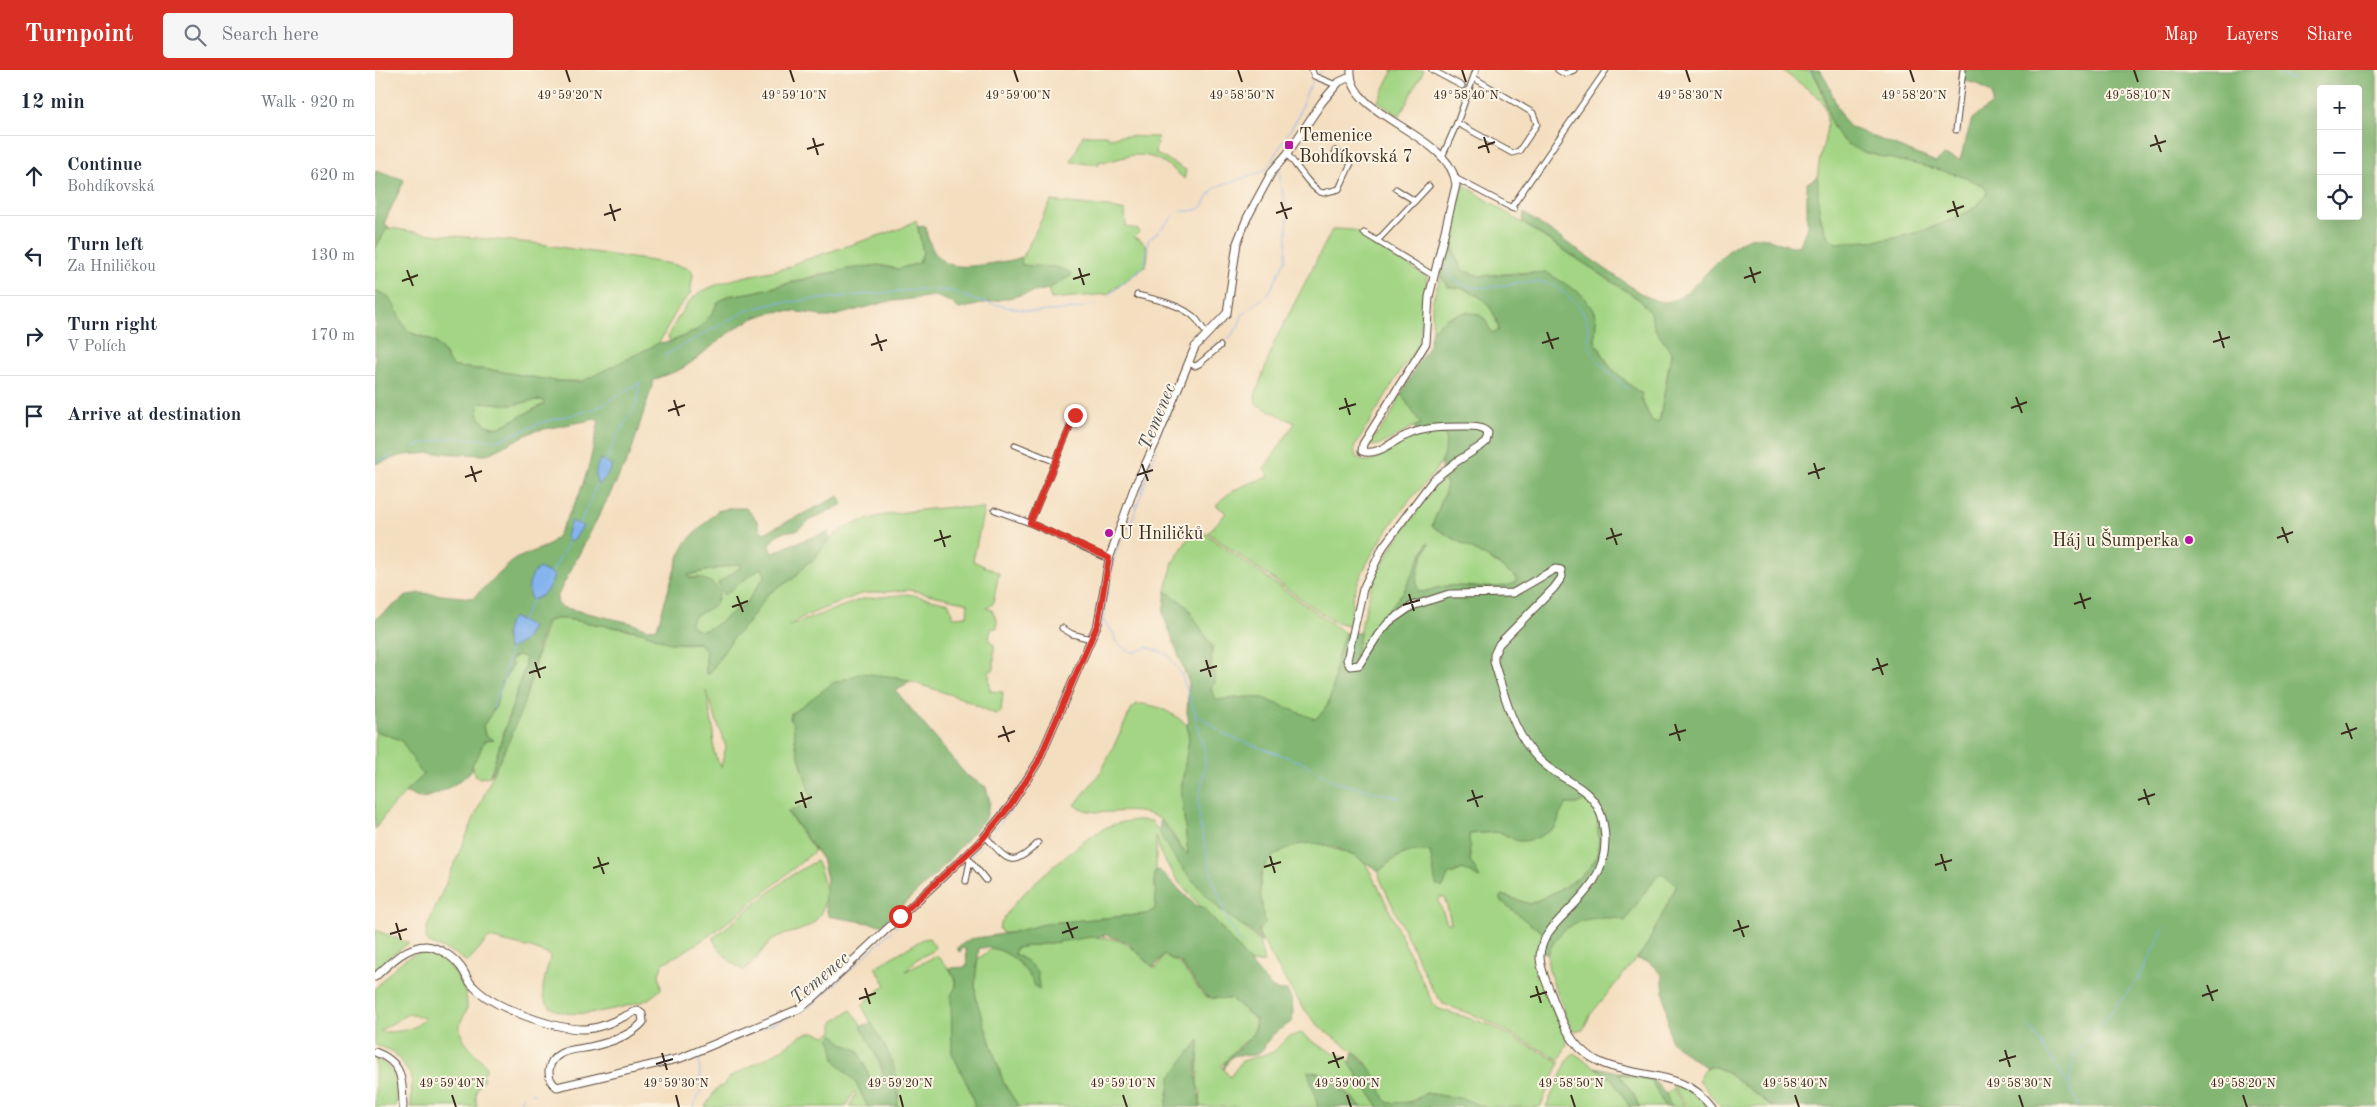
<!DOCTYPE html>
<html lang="en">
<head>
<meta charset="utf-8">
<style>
	:root { --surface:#fff; --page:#f6f6f7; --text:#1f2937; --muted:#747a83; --line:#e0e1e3; --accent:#d93025 }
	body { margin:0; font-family:"Old Standard TT",serif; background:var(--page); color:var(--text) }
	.controls { position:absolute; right:15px; top:15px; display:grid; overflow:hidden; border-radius:5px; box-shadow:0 5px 20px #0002 }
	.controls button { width:45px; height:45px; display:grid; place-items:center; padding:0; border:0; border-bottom:1px solid var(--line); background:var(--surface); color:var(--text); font:25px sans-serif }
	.stop { position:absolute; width:15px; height:15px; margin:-11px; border:4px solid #d93025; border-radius:50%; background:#fff }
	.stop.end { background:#d93025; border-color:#fff; box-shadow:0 1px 5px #0008 }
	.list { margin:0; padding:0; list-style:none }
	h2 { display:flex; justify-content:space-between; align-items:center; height:65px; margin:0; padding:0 20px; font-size:21px }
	h2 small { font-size:16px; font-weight:400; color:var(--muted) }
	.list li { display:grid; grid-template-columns:32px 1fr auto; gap:15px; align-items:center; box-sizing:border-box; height:80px; padding:0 20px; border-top:1px solid var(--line) }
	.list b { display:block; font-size:19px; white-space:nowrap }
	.list p { margin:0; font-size:16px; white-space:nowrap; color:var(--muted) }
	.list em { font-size:16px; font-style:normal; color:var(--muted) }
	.icon { flex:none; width:28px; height:28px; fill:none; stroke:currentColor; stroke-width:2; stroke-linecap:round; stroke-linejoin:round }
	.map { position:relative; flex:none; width:2002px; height:1037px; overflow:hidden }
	header { display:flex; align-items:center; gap:30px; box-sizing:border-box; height:70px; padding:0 25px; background:var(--accent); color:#fff }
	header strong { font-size:24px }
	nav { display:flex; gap:28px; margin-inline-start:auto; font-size:18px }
	.search { width:350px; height:45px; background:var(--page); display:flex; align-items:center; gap:12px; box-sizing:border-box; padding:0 18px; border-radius:5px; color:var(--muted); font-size:19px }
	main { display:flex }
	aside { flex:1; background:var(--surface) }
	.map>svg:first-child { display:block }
</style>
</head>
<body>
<header>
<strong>Turnpoint</strong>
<div class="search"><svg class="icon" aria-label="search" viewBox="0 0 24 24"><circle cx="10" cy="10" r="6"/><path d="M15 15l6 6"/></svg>Search here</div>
<nav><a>Map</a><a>Layers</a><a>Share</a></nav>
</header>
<main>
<aside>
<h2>12 min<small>Walk · 920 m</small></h2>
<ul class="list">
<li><svg class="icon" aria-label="ahead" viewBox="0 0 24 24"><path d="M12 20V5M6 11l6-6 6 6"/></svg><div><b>Continue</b><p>Bohdíkovská</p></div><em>620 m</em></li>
<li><svg class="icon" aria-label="left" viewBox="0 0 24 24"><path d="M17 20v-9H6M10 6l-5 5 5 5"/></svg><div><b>Turn left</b><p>Za Hniličkou</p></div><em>130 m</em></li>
<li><svg class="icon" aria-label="right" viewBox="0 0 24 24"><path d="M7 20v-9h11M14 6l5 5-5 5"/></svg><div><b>Turn right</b><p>V Polích</p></div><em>170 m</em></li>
<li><svg class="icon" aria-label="arrive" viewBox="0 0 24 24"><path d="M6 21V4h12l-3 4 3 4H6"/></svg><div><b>Arrive at destination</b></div></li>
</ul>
</aside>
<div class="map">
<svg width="2002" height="1037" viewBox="0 0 2002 1037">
	<rect width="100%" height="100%" fill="#fcf5e5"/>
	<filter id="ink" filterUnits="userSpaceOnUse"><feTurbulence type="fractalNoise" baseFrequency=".02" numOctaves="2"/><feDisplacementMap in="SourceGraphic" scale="10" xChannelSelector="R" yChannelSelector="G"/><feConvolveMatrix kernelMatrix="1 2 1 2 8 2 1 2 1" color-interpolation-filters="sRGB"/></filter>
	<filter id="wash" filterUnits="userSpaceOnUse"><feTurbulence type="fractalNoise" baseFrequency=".0096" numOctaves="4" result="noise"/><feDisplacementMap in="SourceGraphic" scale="20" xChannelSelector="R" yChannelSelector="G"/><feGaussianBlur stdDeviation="1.12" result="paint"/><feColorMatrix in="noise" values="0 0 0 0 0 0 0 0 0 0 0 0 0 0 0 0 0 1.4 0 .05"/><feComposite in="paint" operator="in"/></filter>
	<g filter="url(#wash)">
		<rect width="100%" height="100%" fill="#f4dec0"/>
		<g fill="#a3d584" stroke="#6f8051" fill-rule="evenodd">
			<path d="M1018,0H1049L1024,47L1003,31Z"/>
			<path d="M1406,0L1436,1C1459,31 1444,64 1486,81C1509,90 1603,102 1612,121C1608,145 1540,164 1519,168C1500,172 1480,171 1461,173C1443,164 1441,119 1443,101C1445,76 1460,55 1446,30C1444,26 1413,5 1406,0Z"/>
			<path d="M708,65H731L735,68L744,66L783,67L780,83L811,100L809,109C792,92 773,80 750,87C741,89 733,93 724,91V95L696,92Z"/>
			<path d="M1089,115L1265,230L1275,243L1280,259L1296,282L1284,353L1277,351L1263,322L1236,298L1220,271L1221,249L1218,239L1205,223L1156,202L1104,206L1087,200C1070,168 1080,147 1089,115Z"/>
			<path d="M676,131L733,137L750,141L751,157L763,159L764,162L759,167C775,173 774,181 771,196L732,224L676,229L673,219L696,205L647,195L645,192Z"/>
			<path d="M541,150L548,182L544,193L523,199L503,195L447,204L379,222L352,226L343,232L337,244L321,261L295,272L293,266C300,254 306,240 316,230C337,209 387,204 415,197L420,193L527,158Z"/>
			<path d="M15,158L46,163L158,173L297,194L316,199L318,205L315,224L303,238L284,273L210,311H180L117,300L80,297L75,294L69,282L55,269L34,262L5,222H0V179L11,159Z"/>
			<path d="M962,159L979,160L1052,207V210L1047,233L1045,274L1026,300L979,378L981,387L989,391H997L1028,371L1054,362L1069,364C1084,382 1045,418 1034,431C1012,459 989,492 978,526C975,536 979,547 976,556L957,551L833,463L851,443L841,435C857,418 871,414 894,407L889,399L920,353L881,334L880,326L899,273L957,160Z"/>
			<path d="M1066,206L1073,217C1101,218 1119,233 1124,261L1117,263L1109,248L1091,242L1070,251L1057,260V232Z"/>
			<path d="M1026,324L1046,354C1031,358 1010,376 997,376L996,372L1014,349Z"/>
			<path d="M163,330H168L169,334L125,357C115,359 106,353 103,344V335L108,332L136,335Z"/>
			<path d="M1067,410L1072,413L1071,419L1057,456L1118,491L1142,508L1141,512C1128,521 1088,515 1071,516C1061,517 1053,522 1044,522C1037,509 1048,486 1054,474L1029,521L994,563L983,585L978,586L998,511L1020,472L1060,416Z"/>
			<path d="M577,437L609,439L598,491L624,503L618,534L611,538L617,540L622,550V558L616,559L614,568L619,575V599L614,602L615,621L628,622L626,642L622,645L586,628L522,607L423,639L416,643L415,649L418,654L421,676L437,730L434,734L412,742L440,781C391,820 344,865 288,893L284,903L286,919C280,924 274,930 266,932C247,937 172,960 168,923C167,912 174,897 175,885L156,878L114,868L92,892L81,884L54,873L51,868L52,857L141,651L155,611L172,552L180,549H191L267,562L307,574L325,573L331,581V603L334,604L358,568L372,554L393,524L419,508L433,492H437C443,485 448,476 454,470C480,443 541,441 577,437ZM535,520L593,533L592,546L578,547L574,533L533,524L487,529L414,556L428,547L485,524ZM331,621L351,677L346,697L339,683L338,658Z"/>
			<path d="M821,457L970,563C967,572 964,581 962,590C957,612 960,635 940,649L873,627L842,630L837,623V576L791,521L798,492Z"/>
			<path d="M367,493L366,497L343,513L349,524L384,499H388L390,506C383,515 378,526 370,534C365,540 335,561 327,561C322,562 318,558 316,553L318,547L342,532L345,522L324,507L317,508L313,505Z"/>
			<path d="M142,585L150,587V596L115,706L105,708L100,705L97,694L103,686L109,671L119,670L110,665L108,656L121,636L127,612L137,597L136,589Z"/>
			<path d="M762,634C780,633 798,643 812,655L814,669L806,720L813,782L812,784C801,774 796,755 783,748C758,733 721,751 700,735L727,700L757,638Z"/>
			<path d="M0,661L26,670L50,705L14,739L0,759Z"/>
			<path d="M1211,730C1221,739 1223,746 1223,760C1224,768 1224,781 1221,788C1210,810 1176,824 1155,834L1127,825L1131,835L1169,862L1161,882V892L1191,967L1192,973L1185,990L1107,948L1068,934L1056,917L1005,809L1004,801C1019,788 1034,777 1055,782L1067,817L1073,805L1088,799L1104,807L1095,791L1094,764L1125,762L1136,768L1185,744L1191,734H1201ZM1067,827L1070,828L1076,853H1072L1063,830Z"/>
			<path d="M763,750L777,751L781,759L784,760L812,804L846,841L849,839L884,871L889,892L874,893L851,867L848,859L839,851L804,813L785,783L781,765V835L779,840L772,844L675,853L635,863H627L624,858C631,832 705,771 730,758C740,753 752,751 763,750Z"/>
			<path d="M923,773H943L988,789L1005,820L1058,934L1064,939L1113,954L1185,992L1165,1037H1109L1089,1029L1051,1023C1041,1030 1025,1037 1012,1032C1008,1030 995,996 988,989C973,975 954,967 940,952C917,927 902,894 884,865L883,861L890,854C886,833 879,802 898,786C905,780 915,777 923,773Z"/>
			<path d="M441,791C453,812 456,846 430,858C421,863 409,863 400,868C387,876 382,893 368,900C360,897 339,876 338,868L415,806Z"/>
			<path d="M1290,804L1302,815L1271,877L1215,945L1208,960L1201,961C1193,956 1190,943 1187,934C1181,920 1170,898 1173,882C1179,854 1226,839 1250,851L1282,805Z"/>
			<path d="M0,860L34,873L13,888L0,901Z"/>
			<path d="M713,867C753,868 752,874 779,898H782L789,885L805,894L829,926L837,928L856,929L880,949L879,964L859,981L846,996L855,1007L867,991L898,982L913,967L926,963L941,974L971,988L1004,1037H987C975,1025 951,1001 934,1002L943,1037H825L826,1022L822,1015L824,970L796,1007L791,1037H644L629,1014L601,929L600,913L602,890L619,877L641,889L664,918C662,898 654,894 639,883L641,878Z"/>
			<path d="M554,868L560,877L558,881L542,889L531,901L561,886C572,893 579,904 581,917L577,983L595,1020L600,1037H522L525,1018L509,976L487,936L494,928L511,915L500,897L548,869Z"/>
			<path d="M47,882C51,883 55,883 59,884C76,891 94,920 92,938C90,946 84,951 85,960C87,975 104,985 112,997L110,1002L107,1004L109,1009C100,1018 100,1025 102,1037H36L37,1007L19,982L0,975V919C14,903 26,887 47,882ZM33,944L50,948C40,961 22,962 6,962V960Z"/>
			<path d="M476,940C486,951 508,992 508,1008C508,1013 504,1017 500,1020C494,1012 491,1003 490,993L462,969H454L457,973L463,993L470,999L481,1013L493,1037H474L481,1024L479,1022L471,1037H330L342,1018L349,1015L355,1007L404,981L427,965L439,962L451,966L458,962V952Z"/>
			<path d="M1199,983L1238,1010L1255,1037H1171L1194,987Z"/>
			<path d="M0,989C23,997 22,1016 21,1037H0Z"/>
			<path d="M1336,996C1351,998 1383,1027 1398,1037H1345L1324,1010L1328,1000Z"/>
			<path d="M1242,1003L1276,1011L1290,1037H1264L1259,1025Z"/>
			<path d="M1301,1015C1313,1020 1327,1026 1334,1037H1312L1298,1016Z"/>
			<path d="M1297,1018L1310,1037H1296L1291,1024Z"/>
		</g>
		<g fill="#82b672" stroke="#5e7048" fill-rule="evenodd">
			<path d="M1435,0H1445C1458,17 1461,47 1477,58L1561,92L1568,85L1585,90L1597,49L1617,34V24L1602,14L1583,9L1584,0H2002V1037H1398L1356,1005L1341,997H1331L1314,986L1295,970L1287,905L1274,892L1262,889L1271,877L1302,815L1290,805H1282L1250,851C1242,847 1238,848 1230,848C1202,848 1185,857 1173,883L1161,882L1168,862L1156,855L1124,829L1127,825L1155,834C1176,824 1210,810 1221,788C1224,781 1224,768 1223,761C1223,746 1221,739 1211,730L1201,734H1191L1185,744L1181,757L1162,768L1150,771H1142L1125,762L1094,764L1095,790L1105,808L1088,799L1073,805L1068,818L1061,815L1055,782C1034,777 1019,788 1004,801C974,782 944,763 909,780C898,785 889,793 886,805C883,816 888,842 890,854L883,861L887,873C873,856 860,853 845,839C830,825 788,780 785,761C784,757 785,753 786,749L807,780L813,784L806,720L814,669L812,654L814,651L812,642L814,613L788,544L791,521L811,535L833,570L837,576L835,601L840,602V613L835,616L837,623L842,630L873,627L888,628L940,649C960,635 957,612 962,590C964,581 967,572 970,563H986L979,586L983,585L994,563L1029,521L1052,473H1054C1048,486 1037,509 1044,522C1053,522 1061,517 1071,516C1088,515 1128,521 1141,512V507L1118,491L1057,456L1071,419L1072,413L1067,410L1066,393L1070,383L1071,366C1061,360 1051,363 1040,367V356L1046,354L1026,324L1054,275L1057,260L1072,248L1091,242L1103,244L1109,248L1117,263L1124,260C1119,233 1101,218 1074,217L1066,206L1077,160L1079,184L1087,200L1104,206L1171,202L1205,223L1218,239L1221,249L1220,271L1230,289L1236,298L1263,322L1267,323L1266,329L1277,351L1284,353L1296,287V282L1280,259L1275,243L1265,230L1147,152L1149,143L1265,223C1273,227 1281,232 1290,232C1320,231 1346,172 1380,167C1395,165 1410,180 1425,175L1432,157V113L1443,107C1443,126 1441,163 1461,173C1480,171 1500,172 1519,168C1540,164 1608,145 1612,121C1602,102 1509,90 1486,81C1441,62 1462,29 1435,0ZM1946,19H1983V146H1946Z"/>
			<path d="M0,101L28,109L29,111L10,151V155L15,158L11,160L0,179Z"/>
			<path d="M550,156C559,202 581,199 620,193C629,191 638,191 646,187L647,195L681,197L695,202L697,205L673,219L584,239L576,232L560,226L511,232L455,247H446L441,244C427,243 409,239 395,243C362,250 338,278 311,296C301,303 290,304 279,310L255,385L183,525L182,532L186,537L256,553L273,559L282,558L304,485L312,471L342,441L356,438H371L381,449L386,461L389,463L464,426L468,434L435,450L422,460C409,462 401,461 395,475L397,484L415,475L453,462L454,469L437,492H433L419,508L393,524L372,554L358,568L334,604H331V581L325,573H294L267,562L191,549H180L172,552C163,570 161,590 156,609C150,633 130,687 115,706L150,596V587L142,585L136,589L137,597L127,612L121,636L108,656L110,665L119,670L109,671L103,686L97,694V700C86,712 62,727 45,728C41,728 35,724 30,722L49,705L45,701L26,670L0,661V549L33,525L46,523L98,528L140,489L174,475L183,465L204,425L214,396L224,351L221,349L159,361L111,385L58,383L28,385L0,394V222C22,221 21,253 35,262C44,268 55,267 63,275C70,282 71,292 80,297L117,300L180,311L206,312L284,273L295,272L321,261L337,244L343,232L352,226L379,222L473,199L503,195L523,199L544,193L548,182L543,157ZM163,330H168L169,334L125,357C115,359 106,353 103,344V336L107,332L136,335ZM366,493V497L343,513L349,525L384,499H388L390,506L369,536H364C353,545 325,574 316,553L318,547L340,535L345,522C337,509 328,508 314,508L313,505ZM138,547L156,557L149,571Z"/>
			<path d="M486,603L522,607L535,612L521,621L591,705L611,717L615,732L611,747L562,803L506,855L453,846L449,825L452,809L447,789L412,741L434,734L437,730L421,676L418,654L415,650L416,644L458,613Z"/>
			<path d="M784,800L821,836L828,837L895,916L904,921H912C918,930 919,941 917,952C908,957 897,963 892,972C889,977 888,981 882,984C868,990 858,975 849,1000C846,982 884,975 881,949L856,929L837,928L830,925L805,892L788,885L779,898L752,872L731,865L641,878L639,884L653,892L662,901L664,919C658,916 660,914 657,910C644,889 628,876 604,878L600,913L601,929L629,1014L644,1037H600L595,1020L577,983L576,925L581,917L580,908L574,898L592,897L591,879L587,878L585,882L583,881V877L595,869L635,863L674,853L772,844L779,840L781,835L779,802Z"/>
			<path d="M496,953C513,981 527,1002 522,1037H493L481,1013L460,990L457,973L454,969L459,964L467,973L483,980L500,1020L508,1010L507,997L486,956Z"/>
			<path d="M824,970C825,981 822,991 821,1002C820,1014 826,1024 825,1037H791L796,1007Z"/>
			<path d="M978,982C989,990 998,1001 1004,1014C1007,1021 1008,1028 1013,1033L1038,1032L1051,1023L1089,1029L1109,1037H1004L975,994Z"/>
			<path d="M1220,997L1277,1009L1291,1024L1296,1037H1290L1276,1011L1243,1003L1259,1025L1264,1037H1255L1238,1010Z"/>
			<path d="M933,1001L948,1004L987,1037H943Z"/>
		</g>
		<g fill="#84b3ee" stroke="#606e86">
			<path d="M225,389L237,396L230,408L223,415C219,405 221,398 225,389Z"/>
			<path d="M196,451L208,456L199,470L194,472L191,466Z"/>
			<path d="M164,498L179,505C176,517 169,527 157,530C150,521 155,504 164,498Z"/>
			<path d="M138,547L157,557L149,571L134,580C129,571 130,554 138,547Z"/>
		</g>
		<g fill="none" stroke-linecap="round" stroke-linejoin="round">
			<g stroke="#84b3ee" stroke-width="1">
				<path d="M1433,0L1438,5"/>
				<path d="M1897,0L1917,9"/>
				<path d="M943,5L948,0"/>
				<path d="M1085,114C1084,141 1071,165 1069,192C1069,197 1071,199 1073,202C1094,238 1155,197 1184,219C1197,229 1211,240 1213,257C1214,264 1213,273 1216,280C1222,295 1241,308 1252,319"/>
				<path d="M805,141C837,142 824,133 841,117L886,102L892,98L922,49L931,24L940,7"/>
				<path d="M733,226L770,195L773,171L799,146"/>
				<path d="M834,282L840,274L851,271L856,266L863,257L868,244L894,223L911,189L913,141L905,114V97"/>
				<path d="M288,286L373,240L402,233L549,219L578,221L598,230L659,242L701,239L722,234"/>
				<path d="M39,376L63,370L80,368L124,370L168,352L220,339L265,312"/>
				<path d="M0,392L17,386"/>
				<path d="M230,394L241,368L261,335L265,312"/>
				<path d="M204,456L222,414"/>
				<path d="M176,503L194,472"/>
				<path d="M728,550L739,564L740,571C755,582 755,586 772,577L792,584L806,603L820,643L852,666L929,693L960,712L1025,728"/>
				<path d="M146,552L158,529"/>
				<path d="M717,574L727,555L736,500L741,481L758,448L782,378"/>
				<path d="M118,638L128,613L135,579"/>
				<path d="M820,645L830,682V697L823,732L825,754L837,805L854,854L867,874"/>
				<path d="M666,694L697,622"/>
				<path d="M639,736L658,706"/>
				<path d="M614,767L637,739"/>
				<path d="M597,786L606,775"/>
				<path d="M426,942L439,934L570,811"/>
				<path d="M1653,955L1693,1014"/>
				<path d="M313,989L416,946"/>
				<path d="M156,1022L160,1025"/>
				<path d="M143,1037L148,1026"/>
				<path d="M318,1037L326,1020L324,987"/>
				<path d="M1704,1037L1694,1016L1699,986L1764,909L1789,857"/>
			</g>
		</g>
	</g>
	<g filter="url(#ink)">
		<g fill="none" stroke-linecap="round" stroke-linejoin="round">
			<defs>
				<g id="minor">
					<path d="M937,0L939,6L961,15"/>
					<path d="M1057,0L1087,16"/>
					<path d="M1183,0L1190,4L1199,0"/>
					<path d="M1082,53L1137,83L1144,81L1162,54L1158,43L1099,8"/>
					<path d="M1581,60L1588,0"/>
					<path d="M912,84C921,94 937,121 948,123L964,119L977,91L960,81"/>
					<path d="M1067,87L1082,53L1101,0"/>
					<path d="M1080,108L1139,139"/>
					<path d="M1021,119L1040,131"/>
					<path d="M1136,138L1231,0"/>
					<path d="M989,163L1059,206"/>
					<path d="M1002,171L1054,116"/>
					<path d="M762,225C780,229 809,235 822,250C825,254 828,259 831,263"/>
					<path d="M813,293L820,296L824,294L845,276"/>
					<path d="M640,375L681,392"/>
					<path d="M620,440L655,453L734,489"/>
					<path d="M655,453L700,345"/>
					<path d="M687,558L697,564L716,569"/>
					<path d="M610,766C632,789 635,801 663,773"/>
					<path d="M591,785L611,810"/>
					<path d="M591,811L595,791"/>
				</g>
				<g id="tertiary">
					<path d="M976,0C972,47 1077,64 1081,115L1054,227L1051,273L988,374L987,381C1001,387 1018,371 1030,366C1049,357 1067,357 1087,357C1096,357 1107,356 1113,363L1111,372L1106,376L1081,392L1058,410L1008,477L988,519L972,590L975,596L984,595L1003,565L1014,552L1037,536L1074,524L1138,523L1180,499L1186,500L1187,507L1179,518L1124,574L1119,585V592C1128,620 1136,655 1155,679C1183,718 1229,709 1230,770C1231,830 1167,845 1165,886C1165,899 1172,914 1177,926C1183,941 1188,956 1198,970C1232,1018 1302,989 1337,1037"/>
					<path d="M0,907C14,894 31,876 51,876C63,877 77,886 84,895C90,901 92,911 99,917C119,938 179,959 208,959C226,959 243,949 259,942L263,941L267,944L268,952C256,966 233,973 215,977C205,979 193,979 185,984C172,991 170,1009 182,1017L306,988L424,939L437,929L605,772L635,736L663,692L723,553L734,489L759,418L781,372L820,277L852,243L862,173L872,148L898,100L912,84L947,32L964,12L975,7"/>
					<path d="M0,982C29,993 27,1010 28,1037"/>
				</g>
			</defs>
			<use href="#minor" stroke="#574536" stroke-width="7"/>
			<use href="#tertiary" stroke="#574536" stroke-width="9"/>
			<use href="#minor" stroke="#fff" stroke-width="5"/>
			<use href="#tertiary" stroke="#fff" stroke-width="7"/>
		</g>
	</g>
	<g fill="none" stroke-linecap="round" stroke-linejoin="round" filter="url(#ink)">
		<path stroke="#d93025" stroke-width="6" d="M525,846L605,772L635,736L663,692L723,553L734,488L655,453L700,345"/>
	</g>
	<path fill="none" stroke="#3b2a1e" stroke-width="2" d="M191,0L195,12M415,0L419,12M639,0L643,12M863,0L867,12M1087,0L1091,12M1311,0L1315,12M1535,0L1539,12M1759,0L1763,12M1780,65L1786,82M1109,67L1114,83M438,68L443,85M1775,76L1791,71M1103,78L1120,72M432,79L449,74M1578,131L1583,147M906,132L912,149M235,134L240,151M1572,142L1589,136M901,143L917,138M229,145L246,139M1375,197L1380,213M704,198L709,215M32,200L38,216M1369,208L1386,202M698,209L715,204M27,211L43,205M1844,261L1849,278M1172,262L1178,279M501,264L507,281M1838,272L1855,267M1167,273L1184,268M496,275L512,270M1641,327L1647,343M970,328L975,345M299,330L304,346M1636,338L1652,332M964,339L981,334M293,341L310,335M1439,393L1444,409M767,394L773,411M96,396L101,412M1433,404L1450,398M762,405L778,400M90,407L107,401M1907,457L1913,473M1236,458L1242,475M565,460L570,477M1902,468L1918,462M1231,469L1247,464M559,471L576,466M1705,523L1710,539M1034,524L1039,541M362,526L368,542M1699,534L1716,528M1028,535L1045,530M357,537L373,531M1502,588L1508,605M831,590L836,607M160,592L165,608M1497,600L1513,594M825,601L842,596M154,603L171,597M1971,653L1977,669M1300,654L1305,671M628,656L634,672M1966,664L1982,658M1294,665L1311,660M623,667L640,661M1769,719L1774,735M1097,720L1103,737M426,722L431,738M1763,730L1780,724M1092,731L1108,726M420,733L437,727M1566,784L1571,801M895,786L900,803M223,787L229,804M1560,795L1577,790M889,797L906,792M218,798L234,793M1363,850L1369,867M692,852L698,868M21,853L26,870M1358,861L1374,856M687,863L703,857M15,864L32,859M1832,915L1838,931M1161,916L1166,933M490,918L495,934M1827,926L1843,920M1155,927L1172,922M484,929L501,923M1630,980L1635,997M958,982L964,998M287,983L292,1000M1624,991L1641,986M953,993L969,987M281,994L298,989M77,1025L81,1037M301,1025L304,1037M525,1025L528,1037M748,1025L752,1037M972,1025L976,1037M1196,1025L1200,1037M1420,1025L1424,1037M1644,1025L1648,1037M1868,1025L1872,1037"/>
	<g fill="#b5179e" stroke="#fcf5e5" stroke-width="2">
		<rect x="909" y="70" width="10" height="10" rx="2.5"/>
		<circle cx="734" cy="463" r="5"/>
		<circle cx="1814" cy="470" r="5"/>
	</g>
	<g text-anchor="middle" stroke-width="4" stroke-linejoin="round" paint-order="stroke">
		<g font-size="18" fill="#3b2a1e" stroke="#fcf5e5" text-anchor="start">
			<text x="924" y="71">Temenice<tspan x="924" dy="21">Bohdíkovská 7</tspan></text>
			<text x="744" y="469">U Hniličků</text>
			<text x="1804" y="476" text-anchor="end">Háj u Šumperka</text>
		</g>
		<g font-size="19" font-style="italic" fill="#51535c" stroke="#fcf5e5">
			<text transform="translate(781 346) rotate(-68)" y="7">Temenec</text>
			<text transform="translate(444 907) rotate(-40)" y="7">Temenec</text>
		</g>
	</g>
	<g font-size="12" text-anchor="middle" fill="#3b2a1e" stroke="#fcf5e5" stroke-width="4" stroke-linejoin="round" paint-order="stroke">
		<text x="195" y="29">49°59'20"N</text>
		<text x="419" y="29">49°59'10"N</text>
		<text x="643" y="29">49°59'00"N</text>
		<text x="867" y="29">49°58'50"N</text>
		<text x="1091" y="29">49°58'40"N</text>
		<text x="1315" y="29">49°58'30"N</text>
		<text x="1539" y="29">49°58'20"N</text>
		<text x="1763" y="29">49°58'10"N</text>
		<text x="77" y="1017">49°59'40"N</text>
		<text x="301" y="1017">49°59'30"N</text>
		<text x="525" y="1017">49°59'20"N</text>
		<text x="748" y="1017">49°59'10"N</text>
		<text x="972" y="1017">49°59'00"N</text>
		<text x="1196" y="1017">49°58'50"N</text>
		<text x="1420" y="1017">49°58'40"N</text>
		<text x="1644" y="1017">49°58'30"N</text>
		<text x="1868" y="1017">49°58'20"N</text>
	</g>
</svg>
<div class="controls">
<button>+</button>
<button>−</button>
<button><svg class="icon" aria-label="locate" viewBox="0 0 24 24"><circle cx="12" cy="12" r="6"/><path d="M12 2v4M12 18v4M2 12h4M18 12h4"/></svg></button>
</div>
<div class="stop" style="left:525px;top:846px"></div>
<div class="stop end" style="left:700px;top:345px"></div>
</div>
</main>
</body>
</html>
